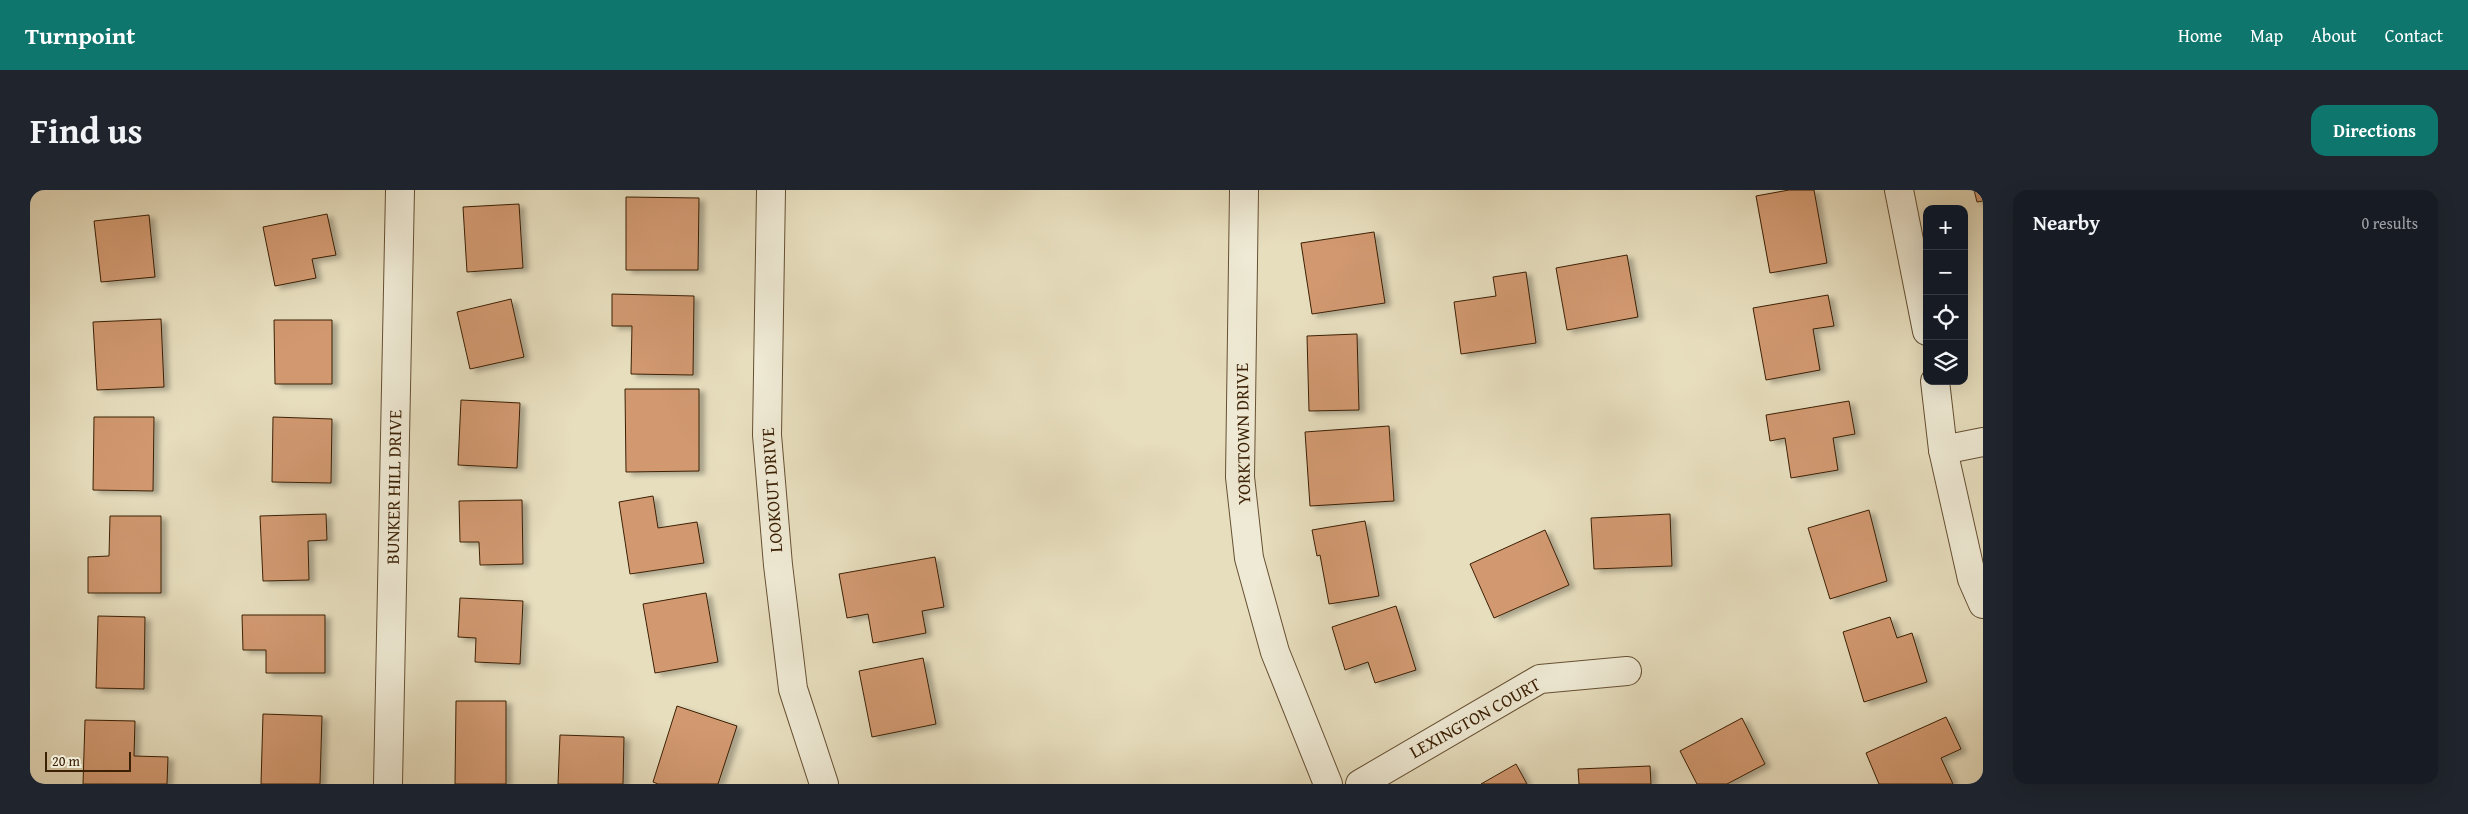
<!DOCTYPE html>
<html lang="en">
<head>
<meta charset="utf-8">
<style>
	:root { --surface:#171b24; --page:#20242c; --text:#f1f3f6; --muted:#9ea1a6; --line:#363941; --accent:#0f766e }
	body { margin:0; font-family:"Gentium Book Plus",serif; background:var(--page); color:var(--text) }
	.controls { position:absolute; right:15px; top:15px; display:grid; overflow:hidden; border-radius:10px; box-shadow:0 5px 20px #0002 }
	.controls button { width:45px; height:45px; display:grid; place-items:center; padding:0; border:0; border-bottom:1px solid var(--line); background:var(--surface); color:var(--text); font:25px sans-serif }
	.scale { position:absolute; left:15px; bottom:12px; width:86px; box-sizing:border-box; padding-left:5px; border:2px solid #3b2004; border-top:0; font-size:14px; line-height:18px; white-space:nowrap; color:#3b2004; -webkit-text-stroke:4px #efead5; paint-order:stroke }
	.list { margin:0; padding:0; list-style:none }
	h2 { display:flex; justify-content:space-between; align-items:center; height:65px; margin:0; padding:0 20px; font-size:21px }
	h2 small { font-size:16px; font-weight:400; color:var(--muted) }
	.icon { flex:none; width:28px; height:28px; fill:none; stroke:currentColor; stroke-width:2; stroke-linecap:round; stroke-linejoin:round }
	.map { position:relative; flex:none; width:1953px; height:594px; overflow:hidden; border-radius:15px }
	header { display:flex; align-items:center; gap:30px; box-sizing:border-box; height:70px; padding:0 25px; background:var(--accent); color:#fff }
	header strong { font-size:24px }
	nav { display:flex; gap:28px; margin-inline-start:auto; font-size:18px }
	.intro { display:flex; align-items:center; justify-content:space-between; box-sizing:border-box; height:120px; padding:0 30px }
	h1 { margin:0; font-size:35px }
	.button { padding:12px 22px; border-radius:15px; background:var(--accent); color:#fff; font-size:18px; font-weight:700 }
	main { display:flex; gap:30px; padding:0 30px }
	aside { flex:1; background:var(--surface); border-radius:15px; box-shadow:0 5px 20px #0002 }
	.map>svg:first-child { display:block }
</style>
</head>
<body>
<header>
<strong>Turnpoint</strong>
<nav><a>Home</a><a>Map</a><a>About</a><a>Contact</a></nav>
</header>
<div class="intro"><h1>Find us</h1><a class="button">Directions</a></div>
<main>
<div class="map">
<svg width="1953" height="594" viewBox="0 0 1953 594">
	<defs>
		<filter id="shadow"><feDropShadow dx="5.5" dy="3" stdDeviation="2.5" flood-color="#0004"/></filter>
	</defs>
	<rect width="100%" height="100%" fill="#e7debe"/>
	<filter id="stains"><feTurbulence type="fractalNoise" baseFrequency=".004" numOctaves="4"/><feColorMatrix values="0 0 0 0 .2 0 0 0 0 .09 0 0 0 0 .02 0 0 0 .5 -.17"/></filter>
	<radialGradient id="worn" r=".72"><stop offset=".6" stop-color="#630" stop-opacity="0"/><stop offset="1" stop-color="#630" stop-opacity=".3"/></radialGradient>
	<g fill="#d29971" stroke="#3b2004" filter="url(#shadow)">
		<path d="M1759,0H1784L1797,73L1740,83L1726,6Z"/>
		<path d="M1944,0H1953V11L1947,12Z"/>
		<path d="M596,7L669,8L668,80H596Z"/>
		<path d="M489,14L493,78L437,82L433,17Z"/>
		<path d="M297,24L306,65L282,69L286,88L245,96L233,37Z"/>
		<path d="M119,25L125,87L71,92L64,31Z"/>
		<path d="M1344,42L1355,113L1282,124L1271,53Z"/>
		<path d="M1597,65L1608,127L1537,140L1526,78Z"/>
		<path d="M1496,82L1506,153L1431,164L1424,112L1466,106L1463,87Z"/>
		<path d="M582,104L664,106L663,185L601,184L602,136H582Z"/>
		<path d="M1798,105L1804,136L1783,139L1790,180L1736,190L1723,118Z"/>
		<path d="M481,109L494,167L440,179L427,122Z"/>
		<path d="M131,129L134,197L67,200L63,132Z"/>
		<path d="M244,130H302V194H245Z"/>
		<path d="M1327,144L1329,220L1279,221L1277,146Z"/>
		<path d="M595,199H669V281L596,282Z"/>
		<path d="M431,210L490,213L487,278L428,275Z"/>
		<path d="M1819,211L1825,244L1803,248L1808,280L1761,288L1755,248L1740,251L1736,225Z"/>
		<path d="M64,227H124L123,301L63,300Z"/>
		<path d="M243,227L302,229L301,293L242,292Z"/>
		<path d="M1359,236L1364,311L1280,316L1275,242Z"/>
		<path d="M623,306L628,338L667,332L674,373L600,384L589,312Z"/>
		<path d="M492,310L493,374L450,375L449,352H430L429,311Z"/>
		<path d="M1839,320L1857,391L1800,409L1778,338Z"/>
		<path d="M296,324L297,350L278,351L279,390L233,391L230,326Z"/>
		<path d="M1640,324L1642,376L1564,379L1561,328Z"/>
		<path d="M80,326H131V403H58V367L79,366Z"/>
		<path d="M1335,331L1349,406L1299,414L1290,365L1287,366L1282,340Z"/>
		<path d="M1515,340L1539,395L1464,428L1440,374Z"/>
		<path d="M905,367L914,417L892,421L896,443L843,453L838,424L817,428L809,384Z"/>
		<path d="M676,403L688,472L625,483L613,414Z"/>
		<path d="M430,408L493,411L490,474L445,472L446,448L428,447Z"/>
		<path d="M1366,416L1386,480L1345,493L1338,472L1315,480L1302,437Z"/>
		<path d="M212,425H295V483H236V460H213Z"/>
		<path d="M68,426L115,427L114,499L66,498Z"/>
		<path d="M1860,427L1867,448L1882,443L1897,492L1834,512L1813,442Z"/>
		<path d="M893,468L906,534L842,547L829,481Z"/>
		<path d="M426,511H476V594H425Z"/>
		<path d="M647,516L707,536L688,594H628L623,592Z"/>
		<path d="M233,524L292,526L290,594H231Z"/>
		<path d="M1916,527L1931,559L1911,568L1923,594H1849L1836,563Z"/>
		<path d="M1712,528L1735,574L1697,594H1667L1650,561Z"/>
		<path d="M55,530L105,531L104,566L138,567L137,594H53Z"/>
		<path d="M530,545L594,547L593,594H528Z"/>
		<path d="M1486,574L1497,594H1451Z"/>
		<path d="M1620,576L1621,594H1549L1548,579Z"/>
	</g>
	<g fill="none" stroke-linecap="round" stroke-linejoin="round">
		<defs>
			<g id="minor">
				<path d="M741,0L737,245L748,375L763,499L794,594"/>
				<path d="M1214,0L1210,287L1219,368L1245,462L1298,594"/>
				<path d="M1913,260L1953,252"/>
				<path d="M358,594L370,0"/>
				<path d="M1330,594L1510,489L1597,481"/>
			</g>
			<g id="tertiary">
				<path d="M1869,0L1897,141"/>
				<path d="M1905,191L1913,260L1942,389L1953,414"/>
			</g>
		</defs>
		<use href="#minor" stroke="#665032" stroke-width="30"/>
		<use href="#tertiary" stroke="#665032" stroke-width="30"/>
		<use href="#minor" stroke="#efead5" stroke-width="28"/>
		<use href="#tertiary" stroke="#efead5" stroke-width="28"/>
	</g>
	<g text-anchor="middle" stroke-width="4.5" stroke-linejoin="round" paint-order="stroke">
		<g font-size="18" fill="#3b2004" stroke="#efead5">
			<text transform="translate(1213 244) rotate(-91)" y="6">YORKTOWN DRIVE</text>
			<text transform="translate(364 297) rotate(-89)" y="6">BUNKER HILL DRIVE</text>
			<text transform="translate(742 300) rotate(-94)" y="6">LOOKOUT DRIVE</text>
			<text transform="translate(1445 528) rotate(-29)" y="6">LEXINGTON COURT</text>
		</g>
	</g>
	<rect width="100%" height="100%" filter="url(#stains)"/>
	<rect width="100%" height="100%" fill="url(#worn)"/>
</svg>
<div class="controls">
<button>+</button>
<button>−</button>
<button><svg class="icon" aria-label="locate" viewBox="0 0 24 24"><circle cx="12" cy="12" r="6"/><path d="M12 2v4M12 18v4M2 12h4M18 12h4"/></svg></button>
<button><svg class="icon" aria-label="layers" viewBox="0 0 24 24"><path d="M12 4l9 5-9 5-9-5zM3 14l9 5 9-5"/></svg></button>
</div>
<div class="scale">20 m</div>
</div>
<aside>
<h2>Nearby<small>0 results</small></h2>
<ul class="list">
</ul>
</aside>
</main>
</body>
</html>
